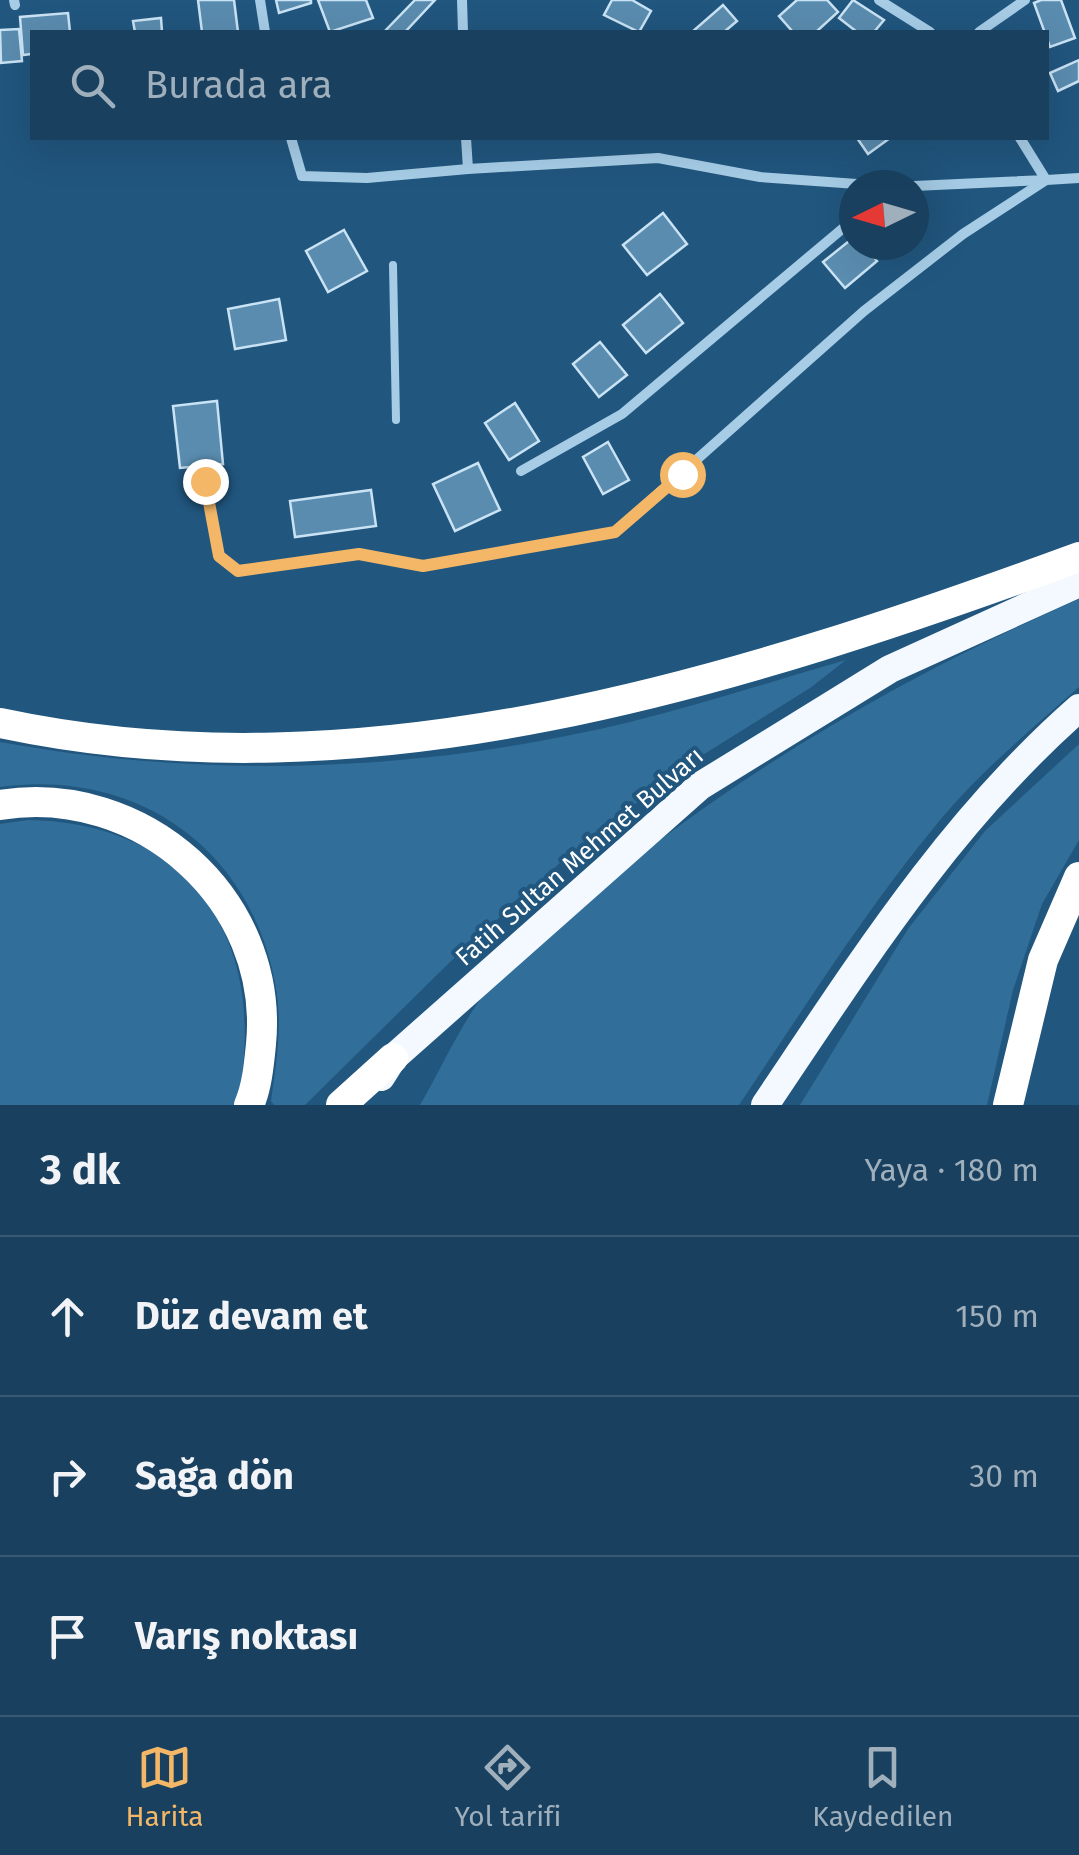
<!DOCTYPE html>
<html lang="tr">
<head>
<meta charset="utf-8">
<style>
	:root { --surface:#19405e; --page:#264b67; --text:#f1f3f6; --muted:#9fafbc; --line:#375973; --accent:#f3b767 }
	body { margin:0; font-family:"Fira Sans",sans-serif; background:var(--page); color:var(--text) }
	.compass { position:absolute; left:839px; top:170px; width:90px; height:90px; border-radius:50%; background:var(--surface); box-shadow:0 10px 40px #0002; rotate:265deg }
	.stop { position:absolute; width:30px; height:30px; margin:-22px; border:8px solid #f3b767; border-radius:50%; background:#fff }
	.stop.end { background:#f3b767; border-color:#fff; box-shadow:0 2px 10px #0008 }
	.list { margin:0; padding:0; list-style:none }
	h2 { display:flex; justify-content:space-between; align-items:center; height:130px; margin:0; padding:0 40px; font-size:42px }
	h2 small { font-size:32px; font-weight:400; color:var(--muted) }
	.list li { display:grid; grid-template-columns:65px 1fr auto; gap:30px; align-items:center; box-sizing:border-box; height:160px; padding:0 40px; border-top:2px solid var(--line) }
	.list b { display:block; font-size:38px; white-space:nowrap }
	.list em { font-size:32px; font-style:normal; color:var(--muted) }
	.icon { flex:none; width:55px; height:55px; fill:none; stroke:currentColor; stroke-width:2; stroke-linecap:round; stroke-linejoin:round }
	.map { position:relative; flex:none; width:1079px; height:1105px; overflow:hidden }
	.search { position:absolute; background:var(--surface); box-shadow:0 10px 40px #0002; left:30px; right:30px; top:30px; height:110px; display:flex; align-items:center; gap:25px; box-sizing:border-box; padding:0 35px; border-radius:0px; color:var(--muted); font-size:38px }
	.sheet { height:610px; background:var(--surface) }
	nav { display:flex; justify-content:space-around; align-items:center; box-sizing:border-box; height:140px; border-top:2px solid var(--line); background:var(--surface); font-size:28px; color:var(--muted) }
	nav a { display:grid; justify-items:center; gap:5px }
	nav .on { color:var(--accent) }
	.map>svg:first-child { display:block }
</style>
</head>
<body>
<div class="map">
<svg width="1079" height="1105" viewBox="0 0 1079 1105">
	<rect width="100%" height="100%" fill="#21567e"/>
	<g fill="#316f9a">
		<path d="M1079,599V687C1028,732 974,777 932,830C861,917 801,1013 739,1105H420C442,1068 462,1020 490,987C528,944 576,906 621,870C761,759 915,671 1079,599Z"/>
		<path d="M846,660L810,688L685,766L571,853L450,962L305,1105H274L271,1101C276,1066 282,1030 277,995C257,853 141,768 0,787V742C208,780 420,772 626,723C700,705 773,681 846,660Z"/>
		<path d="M1079,744V840L1042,904L1013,990L987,1105H800L908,929L985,831Z"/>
		<path d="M28,820C197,823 270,947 237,1105H0V824Z"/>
	</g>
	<g fill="#5a8caf" stroke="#c9e3f5" stroke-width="2.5">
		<path d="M198,0H234L238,32H202Z"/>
		<path d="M276,0H311V3L279,13Z"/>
		<path d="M318,0H366L373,18L330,32Z"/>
		<path d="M415,0H435L405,32H384Z"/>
		<path d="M612,0H632L651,11L639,32L604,15Z"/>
		<path d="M797,0H827L838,12L816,32H793L779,16Z"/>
		<path d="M853,0L884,20L874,32H857L839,18Z"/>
		<path d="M1041,0H1061L1075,38L1050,47L1034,3Z"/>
		<path d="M723,5L737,21L724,32H692Z"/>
		<path d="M68,13L70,32H32V54L23,55L20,17Z"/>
		<path d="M161,18L162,32H135L133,21Z"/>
		<path d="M19,29L22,61L1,63L0,30Z"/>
		<path d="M1079,60V81L1058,91L1050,73Z"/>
		<path d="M857,138H890L868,154Z"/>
		<path d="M663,213L687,244L647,275L623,245Z"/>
		<path d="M344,230L367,271L328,292L306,251Z"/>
		<path d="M854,237V245H864L877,261L845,288L823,262Z"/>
		<path d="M660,294L683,323L646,353L623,325Z"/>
		<path d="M279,299L286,340L235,349L228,309Z"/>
		<path d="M600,342L627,375L599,397L573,364Z"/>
		<path d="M217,401L223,464L180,468L173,406Z"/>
		<path d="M515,403L539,441L509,460L485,423Z"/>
		<path d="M608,442L629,480L603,494L583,457Z"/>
		<path d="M478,463L500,510L455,531L433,484Z"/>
		<path d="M371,490L376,526L295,537L290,501Z"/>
	</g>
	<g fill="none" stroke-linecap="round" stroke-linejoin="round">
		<path stroke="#a6cce6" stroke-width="8" d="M393,265L396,420"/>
		<g stroke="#a6cce6" stroke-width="10">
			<path d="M14,0L15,5"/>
			<path d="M260,0L265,32"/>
			<path d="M462,0L463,32"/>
			<path d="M879,0L930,32"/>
			<path d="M979,32L1025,0"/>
			<path d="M291,138L302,176L367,178L468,169L466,138"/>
			<path d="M468,169L658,158L760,177L871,185"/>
			<path d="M914,186L1046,180L1020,138"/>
			<path d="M521,471L622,414L854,219"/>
			<path d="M205,481L219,557L238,571L359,554L423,566L615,532L864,311L963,234L1046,180L1079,178"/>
		</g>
		<g stroke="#f3f9fe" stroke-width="28">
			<path d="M381,1077L393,1058L700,786L890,669L1079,583"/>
			<path d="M765,1105C860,964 950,821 1079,708"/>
		</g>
		<g stroke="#fff" stroke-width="30">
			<path d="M0,723C365,801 738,682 1079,557"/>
			<path d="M0,805C141,782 275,899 261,1044C259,1064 257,1087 249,1105"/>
			<path d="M341,1105L393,1058"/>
			<path d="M1008,1105L1043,960L1079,877"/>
		</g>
	</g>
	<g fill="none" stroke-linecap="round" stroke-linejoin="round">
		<path stroke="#f3b767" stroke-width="12" d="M205,481L219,556L238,571L359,554L423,566L615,532L682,474"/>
	</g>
	<g text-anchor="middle" stroke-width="8" stroke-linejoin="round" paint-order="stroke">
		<g font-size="25" fill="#fff" stroke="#21567e">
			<text transform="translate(579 856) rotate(-41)" y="9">Fatih Sultan Mehmet Bulvarı</text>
		</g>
	</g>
</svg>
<svg class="compass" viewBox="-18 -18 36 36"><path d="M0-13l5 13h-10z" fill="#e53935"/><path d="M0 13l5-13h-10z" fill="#9fafbc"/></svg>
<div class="stop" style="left:682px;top:474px"></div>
<div class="stop end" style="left:205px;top:481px"></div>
<div class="search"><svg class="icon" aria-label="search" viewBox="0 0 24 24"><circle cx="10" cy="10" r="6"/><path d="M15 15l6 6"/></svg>Burada ara</div>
</div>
<section class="sheet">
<h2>3 dk<small>Yaya · 180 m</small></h2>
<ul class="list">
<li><svg class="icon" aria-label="ahead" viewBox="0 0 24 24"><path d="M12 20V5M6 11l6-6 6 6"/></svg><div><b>Düz devam et</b></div><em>150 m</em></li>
<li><svg class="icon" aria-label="right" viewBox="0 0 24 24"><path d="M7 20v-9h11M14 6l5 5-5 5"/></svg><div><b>Sağa dön</b></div><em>30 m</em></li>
<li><svg class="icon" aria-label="arrive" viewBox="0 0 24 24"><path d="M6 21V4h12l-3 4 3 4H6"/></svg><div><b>Varış noktası</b></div></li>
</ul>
</section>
<nav>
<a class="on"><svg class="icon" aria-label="map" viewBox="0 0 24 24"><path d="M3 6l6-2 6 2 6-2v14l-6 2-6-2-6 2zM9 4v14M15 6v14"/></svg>Harita</a>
<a><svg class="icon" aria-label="directions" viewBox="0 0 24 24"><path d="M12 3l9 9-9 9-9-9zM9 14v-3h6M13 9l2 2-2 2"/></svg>Yol tarifi</a>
<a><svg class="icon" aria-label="saved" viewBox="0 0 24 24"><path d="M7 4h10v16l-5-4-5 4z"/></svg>Kaydedilen</a>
</nav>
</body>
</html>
